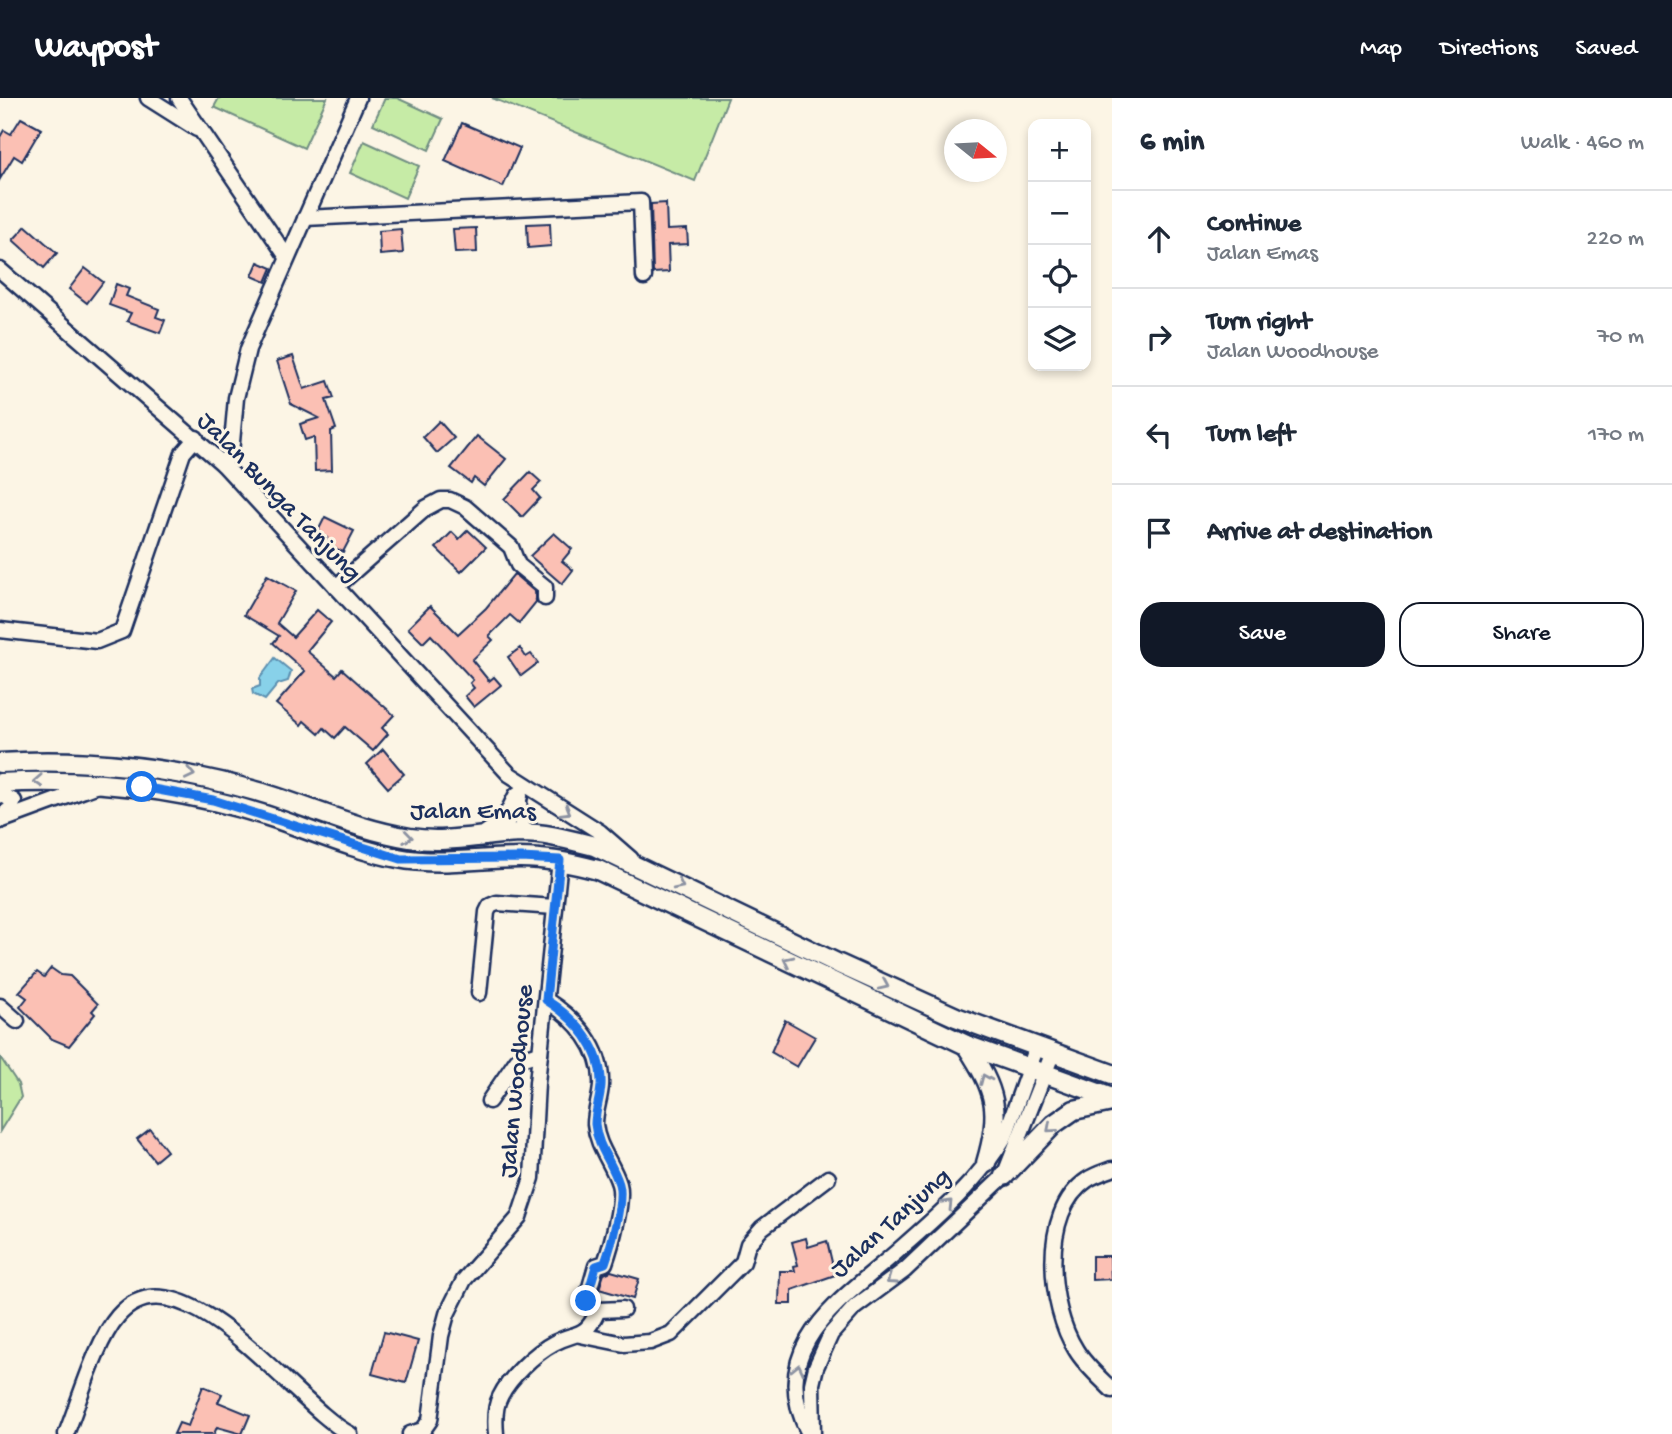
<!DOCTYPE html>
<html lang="en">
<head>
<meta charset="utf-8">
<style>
	:root { --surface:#fff; --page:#f2f2f3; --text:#1f2937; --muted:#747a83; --line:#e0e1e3; --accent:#111827 }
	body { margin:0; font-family:"Gochi Hand",sans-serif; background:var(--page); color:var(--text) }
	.controls { position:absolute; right:21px; top:21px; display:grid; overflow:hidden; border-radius:14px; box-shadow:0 4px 10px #0003 }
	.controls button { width:63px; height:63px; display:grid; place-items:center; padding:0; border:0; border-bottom:2px solid var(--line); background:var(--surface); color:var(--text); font:35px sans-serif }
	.compass { position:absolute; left:944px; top:21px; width:63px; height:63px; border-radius:50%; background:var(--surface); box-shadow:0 4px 10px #0003; rotate:108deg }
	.stop { position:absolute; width:21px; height:21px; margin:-16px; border:5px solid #1a73e8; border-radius:50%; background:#fff }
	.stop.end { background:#1a73e8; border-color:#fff; box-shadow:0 2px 7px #0008 }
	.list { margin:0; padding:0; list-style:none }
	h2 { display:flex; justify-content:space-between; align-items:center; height:91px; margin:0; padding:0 28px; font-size:30px }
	h2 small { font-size:23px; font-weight:400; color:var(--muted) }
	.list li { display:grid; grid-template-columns:46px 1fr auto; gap:21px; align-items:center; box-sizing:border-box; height:98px; padding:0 28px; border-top:2px solid var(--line) }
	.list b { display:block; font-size:26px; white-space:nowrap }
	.list p { margin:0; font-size:23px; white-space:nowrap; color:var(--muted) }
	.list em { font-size:23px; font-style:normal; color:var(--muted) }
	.actions { display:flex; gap:14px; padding:21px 28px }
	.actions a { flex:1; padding:16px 0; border:2px solid var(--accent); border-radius:21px; text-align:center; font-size:24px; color:var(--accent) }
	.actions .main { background:var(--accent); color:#fff }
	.icon { flex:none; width:38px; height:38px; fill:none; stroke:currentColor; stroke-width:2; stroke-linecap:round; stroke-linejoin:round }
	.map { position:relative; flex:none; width:1112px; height:1336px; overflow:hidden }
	header { display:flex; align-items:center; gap:42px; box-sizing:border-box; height:98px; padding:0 35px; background:var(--accent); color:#fff }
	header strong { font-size:33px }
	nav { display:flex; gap:38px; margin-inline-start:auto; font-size:24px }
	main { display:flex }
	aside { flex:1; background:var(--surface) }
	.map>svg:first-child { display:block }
</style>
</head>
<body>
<header>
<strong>Waypost</strong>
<nav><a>Map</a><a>Directions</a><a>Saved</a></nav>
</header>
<main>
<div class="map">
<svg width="1112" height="1336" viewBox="0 0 1112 1336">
	<rect width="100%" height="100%" fill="#fcf5e5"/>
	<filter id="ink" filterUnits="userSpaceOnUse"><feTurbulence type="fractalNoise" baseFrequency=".0143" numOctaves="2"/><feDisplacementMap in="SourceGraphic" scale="14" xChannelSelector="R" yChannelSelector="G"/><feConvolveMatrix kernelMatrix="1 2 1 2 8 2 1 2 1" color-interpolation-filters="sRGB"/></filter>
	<g filter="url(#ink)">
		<g fill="#c6eba6" stroke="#708d82" stroke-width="2">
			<path d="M219,0H327L304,50L214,9Z"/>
			<path d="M385,0H397L443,21L429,52L373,26Z"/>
			<path d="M492,0H728L695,83Z"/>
			<path d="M364,43L419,68L405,100L350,75Z"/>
			<path d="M0,959L18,986L21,999L0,1033Z"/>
		</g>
		<path fill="#88d1e9" stroke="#5c90b1" stroke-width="2" d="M275,560L291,573L288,583L278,586L265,602L253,596L252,591L260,588V580Z"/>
		<g fill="#fbc0b4" stroke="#1b2f5e" stroke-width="2">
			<path d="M21,20L41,31L22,63L14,58L0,81V39L4,32L11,36Z"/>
			<path d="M462,25L520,50L503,89L445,63Z"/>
			<path d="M666,105L667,132L687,131L688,146L668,147L669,174L653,175L651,106Z"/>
			<path d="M550,125L551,148L528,150L527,126Z"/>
			<path d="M26,128L57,155L44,170L13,142Z"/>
			<path d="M476,130L477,154L455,155L453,131Z"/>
			<path d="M401,131L403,155L380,157L379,133Z"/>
			<path d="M258,164L272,170L266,184L252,178Z"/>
			<path d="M85,170L103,184L87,205L69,191Z"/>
			<path d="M116,186L129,191L126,198L159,211L156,219L165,222L160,235L127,223L131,215L109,207Z"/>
			<path d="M293,258L304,291L328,283L334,300L326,302L336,331L331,333L332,372L315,373L314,339L305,342L300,326L319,320L291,306L277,263Z"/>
			<path d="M439,323L454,340L437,355L423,339Z"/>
			<path d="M477,338L506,361L484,388L474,380L471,385L451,370Z"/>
			<path d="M530,374L541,384L533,392L540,400L522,419L504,401Z"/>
			<path d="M325,419L354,433L343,454L324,445L327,440L317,435Z"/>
			<path d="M468,432L486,449L461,474L436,450L452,434L459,441Z"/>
			<path d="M554,435L572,451L562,463L573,472L562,486L530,458Z"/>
			<path d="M514,476L535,494L536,504L519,525L510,517L489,538L493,542L472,562L489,583L494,579L501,587L474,609L465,598L474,590L470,585L473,582L431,537L423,545L408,530L430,508L458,536L486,510Z"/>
			<path d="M267,477L296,493L277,525L293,539L317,512L331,524L307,553L336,578L342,571L394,617L382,630L388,636L373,653L345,629L335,640L324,630L319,636L304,623L301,627L276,606L305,573L273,545L279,538L244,517Z"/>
			<path d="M520,550L526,559L531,556L538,565L521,578L508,559Z"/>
			<path d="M383,651L404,676L388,690L367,666Z"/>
			<path d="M51,870L61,877L70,878L98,906L92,913L95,916L69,948L52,941L20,909L27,900L19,894L37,874L44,879Z"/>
			<path d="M785,922L815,939L797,969L771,954Z"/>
			<path d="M150,1031L167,1053L155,1063L137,1041Z"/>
			<path d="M806,1140L808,1149L827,1143L835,1177L792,1192V1206H779L780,1173H795L794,1168L798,1167L792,1144Z"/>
			<path d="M1092,1158H1110L1111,1181L1092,1182Z"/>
			<path d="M611,1173L639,1181L633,1201L599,1191L604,1176Z"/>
			<path d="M384,1234L418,1243L406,1285L372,1276Z"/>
			<path d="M203,1288L222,1296L218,1304L250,1317L242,1336L217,1329L214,1336H174L179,1325L188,1328Z"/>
		</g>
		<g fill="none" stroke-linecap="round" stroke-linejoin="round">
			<defs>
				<g id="minor">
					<path d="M148,0L197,31"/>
					<path d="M179,0L287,159"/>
					<path d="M305,120L641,104L644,179"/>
					<path d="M0,172L223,366L509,676L600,734L631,761"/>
					<path d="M223,366L231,355L236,300L248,251L358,0"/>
					<path d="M336,489L426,410L441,402H450L465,409L511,449L518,467L545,489V500"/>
					<path d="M0,532L97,543L122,533L183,355L196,340"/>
					<path d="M0,696L14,703L10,711L0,719"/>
					<path d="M518,696L523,735"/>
					<path d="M0,723L95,688"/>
					<path d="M479,895L487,814L490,808L497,805L555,809"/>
					<path d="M546,902C576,921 603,950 601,988C600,1001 595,1013 595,1026C597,1049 612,1064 619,1086C624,1102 611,1148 605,1165L596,1168L586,1203L598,1212L623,1211"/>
					<path d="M0,908L17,923"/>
					<path d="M489,1003L517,962L540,955"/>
					<path d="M1112,1071C1104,1074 1094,1077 1087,1082C1039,1114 1049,1210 1076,1252C1085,1267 1100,1280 1112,1292"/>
					<path d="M580,1237L624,1246L650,1244L671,1236L743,1164L748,1146L762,1130L828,1080"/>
					<path d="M66,1336C79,1304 96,1243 118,1218C182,1145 297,1310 350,1336"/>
					<path d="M410,1336L423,1332L430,1322L441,1238L447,1216L464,1182L519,1119L532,1080L537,985L560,762"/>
					<path d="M496,1336C495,1325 495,1308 500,1299C509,1280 535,1255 554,1245C577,1233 586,1241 598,1212"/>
					<path d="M809,1336C763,1248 844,1201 900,1151C938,1118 980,1081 1005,1038L1037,948"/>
					<path d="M813,1336L812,1286L816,1269L831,1236L855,1209L905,1172L1004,1078L1053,954"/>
				</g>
				<g id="major">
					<path d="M0,665C90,659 176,670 263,695C312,710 359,732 410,740C448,746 483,736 521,735C546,735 570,742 594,748L839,866L956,919L1112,976"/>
					<path d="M0,685C95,680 187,691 277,721C317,735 356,752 398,760C438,768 480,760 520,760C547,760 572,765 598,772L966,947L1112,1000"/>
					<path d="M484,738L505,724L518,698"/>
					<path d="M966,947C996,993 1002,1012 986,1065"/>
					<path d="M1004,1078L1054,1026L1074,1012L1112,1004"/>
				</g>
			</defs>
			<use href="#minor" stroke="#1b2f5e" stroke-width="19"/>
			<use href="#major" stroke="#1b2f5e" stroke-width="23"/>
			<use href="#minor" stroke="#fcf5e5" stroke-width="14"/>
			<use href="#major" stroke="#fcf5e5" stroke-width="18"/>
		</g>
		<defs><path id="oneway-chevron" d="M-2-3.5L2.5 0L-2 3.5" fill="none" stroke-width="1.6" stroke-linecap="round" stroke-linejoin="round" transform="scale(1.75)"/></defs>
		<g stroke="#8c92a2">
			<use href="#oneway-chevron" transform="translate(190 676) rotate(12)"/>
			<use href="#oneway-chevron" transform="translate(38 683) rotate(177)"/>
			<use href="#oneway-chevron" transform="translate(566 713) rotate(31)"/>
			<use href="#oneway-chevron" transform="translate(408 739) rotate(8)"/>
			<use href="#oneway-chevron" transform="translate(679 787) rotate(26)"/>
			<use href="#oneway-chevron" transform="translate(788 863) rotate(-154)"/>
			<use href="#oneway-chevron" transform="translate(884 887) rotate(24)"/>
			<use href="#oneway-chevron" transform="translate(985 981) rotate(-113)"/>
			<use href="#oneway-chevron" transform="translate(1051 1030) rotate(139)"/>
			<use href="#oneway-chevron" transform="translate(948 1106) rotate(-46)"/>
			<use href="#oneway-chevron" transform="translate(891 1182) rotate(145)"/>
			<use href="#oneway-chevron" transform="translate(798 1271) rotate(-77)"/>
		</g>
	</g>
	<g fill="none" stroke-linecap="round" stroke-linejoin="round" filter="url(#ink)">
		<path stroke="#1a73e8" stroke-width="9" d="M142,689L213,702L401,761L521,760L560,762L546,902C576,921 603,951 601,988C600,1001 595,1014 595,1026C597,1049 612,1064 619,1086C624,1102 611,1148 605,1165L596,1168L586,1203"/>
	</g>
	<g text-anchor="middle" stroke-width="6" stroke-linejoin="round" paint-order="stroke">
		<g font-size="26" fill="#1b2f5e" stroke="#fcf5e5">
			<text transform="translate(281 397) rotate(46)" y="9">Jalan Bunga Tanjung</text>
			<text x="473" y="720">Jalan Emas</text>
			<text transform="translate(514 983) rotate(-85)" y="9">Jalan Woodhouse</text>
			<text transform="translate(889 1123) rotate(-42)" y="9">Jalan Tanjung</text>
		</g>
	</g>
</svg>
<div class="controls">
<button>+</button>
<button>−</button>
<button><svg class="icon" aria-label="locate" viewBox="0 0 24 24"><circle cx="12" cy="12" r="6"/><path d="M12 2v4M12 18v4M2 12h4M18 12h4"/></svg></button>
<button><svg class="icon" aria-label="layers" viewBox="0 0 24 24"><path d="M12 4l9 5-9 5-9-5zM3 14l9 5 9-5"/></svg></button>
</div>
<svg class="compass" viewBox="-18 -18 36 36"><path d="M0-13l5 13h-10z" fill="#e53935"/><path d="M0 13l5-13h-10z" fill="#747a83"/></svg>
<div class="stop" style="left:142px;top:689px"></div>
<div class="stop end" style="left:586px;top:1203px"></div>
</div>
<aside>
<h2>6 min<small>Walk · 460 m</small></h2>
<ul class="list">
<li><svg class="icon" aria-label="ahead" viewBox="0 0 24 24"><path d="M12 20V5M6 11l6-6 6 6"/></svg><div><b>Continue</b><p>Jalan Emas</p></div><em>220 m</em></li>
<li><svg class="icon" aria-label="right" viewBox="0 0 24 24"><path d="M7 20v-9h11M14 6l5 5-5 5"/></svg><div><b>Turn right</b><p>Jalan Woodhouse</p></div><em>70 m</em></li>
<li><svg class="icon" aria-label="left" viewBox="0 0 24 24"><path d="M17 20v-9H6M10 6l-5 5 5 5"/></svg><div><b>Turn left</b></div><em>170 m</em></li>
<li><svg class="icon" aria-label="arrive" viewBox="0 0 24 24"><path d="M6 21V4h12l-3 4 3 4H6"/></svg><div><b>Arrive at destination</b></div></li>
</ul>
<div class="actions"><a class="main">Save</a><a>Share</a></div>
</aside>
</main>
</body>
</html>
